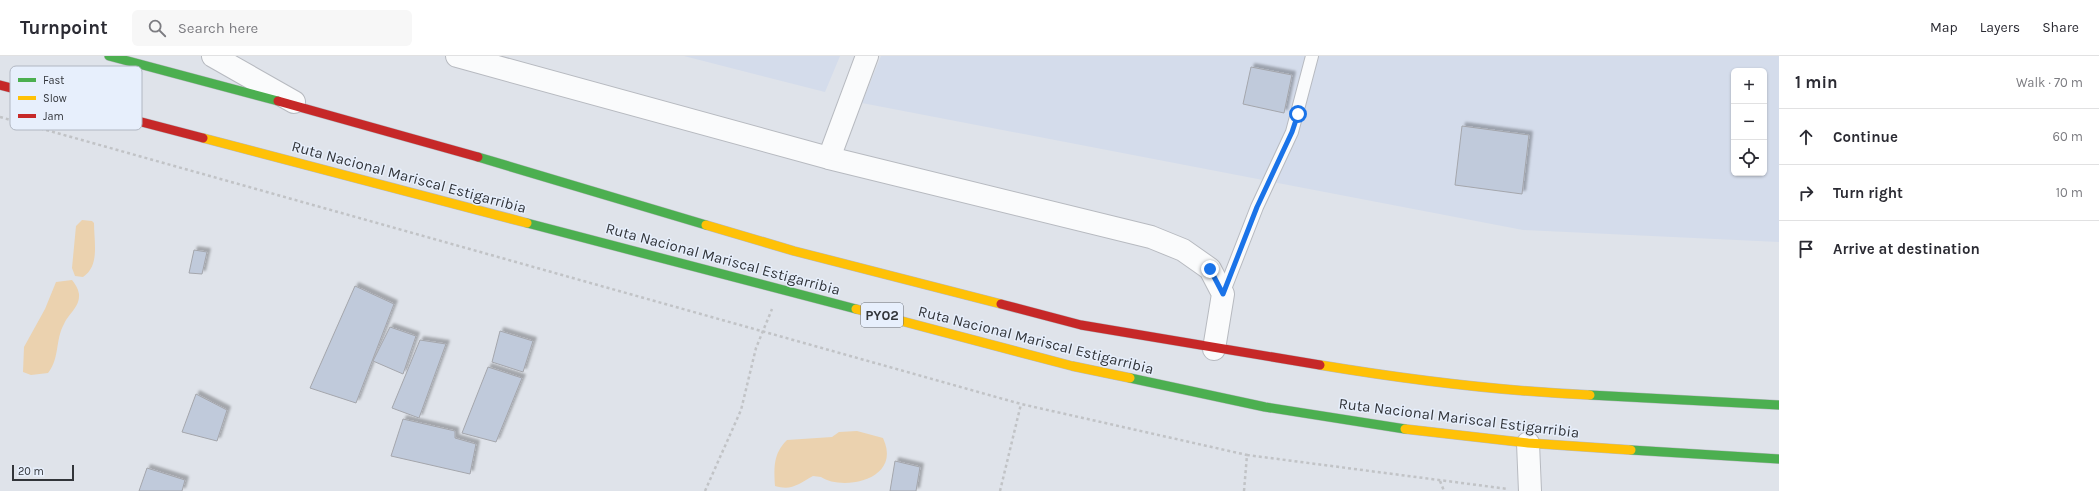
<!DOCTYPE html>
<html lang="en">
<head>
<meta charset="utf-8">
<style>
	:root { --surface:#fff; --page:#f7f7f7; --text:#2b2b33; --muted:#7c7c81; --line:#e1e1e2 }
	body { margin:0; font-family:Karla,sans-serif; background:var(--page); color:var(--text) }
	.controls { position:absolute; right:12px; top:12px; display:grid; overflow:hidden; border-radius:6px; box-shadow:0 1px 3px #0004 }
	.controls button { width:36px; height:36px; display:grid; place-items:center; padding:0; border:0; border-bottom:1px solid var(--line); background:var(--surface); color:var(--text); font:20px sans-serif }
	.scale { position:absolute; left:12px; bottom:10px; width:62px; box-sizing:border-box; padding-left:4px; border:2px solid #32353a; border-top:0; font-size:11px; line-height:14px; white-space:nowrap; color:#32353a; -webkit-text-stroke:3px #e7effc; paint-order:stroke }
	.stop { position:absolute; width:12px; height:12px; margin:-9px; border:3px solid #1a73e8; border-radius:50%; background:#fff }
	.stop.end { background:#1a73e8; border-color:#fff; box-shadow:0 1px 4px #0008 }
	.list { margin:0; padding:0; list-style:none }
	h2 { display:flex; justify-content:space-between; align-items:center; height:52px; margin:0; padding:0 16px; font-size:17px }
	h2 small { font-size:13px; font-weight:400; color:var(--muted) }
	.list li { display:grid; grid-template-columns:26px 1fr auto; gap:12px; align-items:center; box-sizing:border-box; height:56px; padding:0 16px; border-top:1px solid var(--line) }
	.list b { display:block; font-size:15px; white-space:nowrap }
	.list em { font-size:13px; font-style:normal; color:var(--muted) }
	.icon { flex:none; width:22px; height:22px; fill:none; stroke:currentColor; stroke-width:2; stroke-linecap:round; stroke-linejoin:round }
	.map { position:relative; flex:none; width:1779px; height:435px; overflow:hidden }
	header { display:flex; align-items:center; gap:24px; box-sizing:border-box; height:56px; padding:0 20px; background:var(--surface); border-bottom:1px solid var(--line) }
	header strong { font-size:19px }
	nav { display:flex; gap:22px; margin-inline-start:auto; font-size:14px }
	.search { width:280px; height:36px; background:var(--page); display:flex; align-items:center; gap:10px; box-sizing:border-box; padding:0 14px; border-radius:6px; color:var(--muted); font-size:15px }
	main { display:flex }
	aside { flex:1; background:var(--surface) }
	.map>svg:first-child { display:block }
</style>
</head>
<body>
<header>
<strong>Turnpoint</strong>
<div class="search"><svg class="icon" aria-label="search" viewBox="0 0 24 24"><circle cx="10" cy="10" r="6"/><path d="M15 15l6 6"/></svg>Search here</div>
<nav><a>Map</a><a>Layers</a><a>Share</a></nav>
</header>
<main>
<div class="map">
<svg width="1779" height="435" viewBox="0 0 1779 435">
	<defs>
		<filter id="shadow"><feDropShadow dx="3.5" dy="-3.5" stdDeviation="1" flood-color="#0004"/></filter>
	</defs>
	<rect width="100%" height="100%" fill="#dfe3ea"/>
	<g fill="#d4dceb" fill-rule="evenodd">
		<path d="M684,0H840L825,36Z"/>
		<path d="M881,0H1779V186L1523,174L862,47ZM1734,15H1764V117H1734Z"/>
	</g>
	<g fill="#ebd2af">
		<path d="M82,164L92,165L94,167C94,186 100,210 83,221L75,220L72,212L76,170Z"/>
		<path d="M72,224C75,228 78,232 79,238C80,251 69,257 64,268C55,284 60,302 48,317L31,319L23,316L24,291L45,253L56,226Z"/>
		<path d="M857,375L883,382C903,425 841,435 821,421L813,420C798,428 792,435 775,430C774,411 773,398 787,384L832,381L839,376Z"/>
	</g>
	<g fill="#c0cadb" stroke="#a4a6ac" filter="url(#shadow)">
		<path d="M1251,11L1292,19L1284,57L1243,48Z"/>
		<path d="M1462,70L1529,79L1522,138L1455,129Z"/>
		<path d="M194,194L207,196L202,218L189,217Z"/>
		<path d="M355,230L394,248L356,347L310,332Z"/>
		<path d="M390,271L416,280L403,318L373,305Z"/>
		<path d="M500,275L533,285L523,316L492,306Z"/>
		<path d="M420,284L446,288L419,362L392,352Z"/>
		<path d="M488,311L522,322L496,386L462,377Z"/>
		<path d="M196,338L227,354L217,385L182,376Z"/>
		<path d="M403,363L455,375V382L476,388L470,418L391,400Z"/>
		<path d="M895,405L920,411L916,435H890Z"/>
		<path d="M147,412L185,424L182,435H139Z"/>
	</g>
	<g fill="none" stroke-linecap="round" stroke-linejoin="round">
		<defs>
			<path id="lane" d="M1223,238L1257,151L1292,76L1312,0"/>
			<g id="street">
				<path d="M213,0L294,46"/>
				<path d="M457,0L829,102L1151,181L1183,194L1210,213L1223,238L1214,293"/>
				<path d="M829,102L867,0"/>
				<path d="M1528,387L1530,435"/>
			</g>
			<g id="fast">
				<path d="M109,0L278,45"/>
				<path d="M478,101L706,169"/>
				<path d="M527,167L856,253"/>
				<path d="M1130,322L1265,351L1405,373"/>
				<path d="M1590,339L1779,349"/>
				<path d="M1631,394L1779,403"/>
			</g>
			<g id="slow">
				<path d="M203,82L527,167"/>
				<path d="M706,169L794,195L1001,248"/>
				<path d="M856,253L1072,310L1130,322"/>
				<path d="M1320,309C1410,324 1499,335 1590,339"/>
				<path d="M1405,373L1528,387L1631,394"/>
			</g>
			<g id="jam">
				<path d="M0,29L203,82"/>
				<path d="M278,45L478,101"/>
				<path d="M1001,248L1081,269L1320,309"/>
			</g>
		</defs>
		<use href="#lane" stroke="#b7bac0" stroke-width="14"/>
		<use href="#street" stroke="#b7bac0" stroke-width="24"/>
		<use href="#fast" stroke="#b7bac0" stroke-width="10"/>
		<use href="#slow" stroke="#b7bac0" stroke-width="10"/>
		<use href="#jam" stroke="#b7bac0" stroke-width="10"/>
		<g stroke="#c1c3c6" stroke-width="2.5" stroke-dasharray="3 3" stroke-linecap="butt">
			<path d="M0,61L1021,348L1247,399"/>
			<path d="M1440,425L1444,435"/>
			<path d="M705,435L741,354L756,292L772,253"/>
			<path d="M1000,435L1021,348"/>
			<path d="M1244,435L1247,399L1508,433"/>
		</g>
		<use href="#lane" stroke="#fafbfc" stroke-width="12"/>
		<use href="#street" stroke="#fafbfc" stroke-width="22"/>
		<use href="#fast" stroke="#4caf50" stroke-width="9"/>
		<use href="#slow" stroke="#ffc107" stroke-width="9"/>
		<use href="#jam" stroke="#c62828" stroke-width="9"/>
	</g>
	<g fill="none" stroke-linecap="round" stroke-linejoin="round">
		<path stroke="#1a73e8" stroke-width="5" d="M1210,213L1223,238L1257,151L1292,76L1298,58"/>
	</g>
	<g text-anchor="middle" stroke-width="3" stroke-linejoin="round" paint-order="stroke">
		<rect fill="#e7effc" stroke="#686d74" stroke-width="1" x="861" y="247" width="42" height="24" rx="3"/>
		<g font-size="14" font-weight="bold" fill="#32353a">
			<text x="882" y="264">PY02</text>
		</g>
		<g font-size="15" fill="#32353a" stroke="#e7effc">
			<text transform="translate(409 121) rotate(15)" y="5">Ruta Nacional Mariscal Estigarribia</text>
			<text transform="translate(723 203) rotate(15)" y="5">Ruta Nacional Mariscal Estigarribia</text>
			<text transform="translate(1036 284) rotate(14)" y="5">Ruta Nacional Mariscal Estigarribia</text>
			<text transform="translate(1459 362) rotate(7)" y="5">Ruta Nacional Mariscal Estigarribia</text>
		</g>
	</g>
	<rect x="10" y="10" width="132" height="64" rx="6" fill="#e7effc" stroke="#b1b7c2" stroke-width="1"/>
	<rect x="18" y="22" width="18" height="4" fill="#4caf50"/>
	<rect x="18" y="40" width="18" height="4" fill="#ffc107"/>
	<rect x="18" y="58" width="18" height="4" fill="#c62828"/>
	<g font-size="11" fill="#32353a">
		<text x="43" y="28">Fast</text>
		<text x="43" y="46">Slow</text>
		<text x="43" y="64">Jam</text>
	</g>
</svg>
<div class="controls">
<button>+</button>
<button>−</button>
<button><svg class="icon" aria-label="locate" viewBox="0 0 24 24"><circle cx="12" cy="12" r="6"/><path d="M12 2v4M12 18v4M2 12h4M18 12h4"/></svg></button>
</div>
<div class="scale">20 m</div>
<div class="stop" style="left:1298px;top:58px"></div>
<div class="stop end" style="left:1210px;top:213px"></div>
</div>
<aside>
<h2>1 min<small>Walk · 70 m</small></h2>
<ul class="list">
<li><svg class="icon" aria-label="ahead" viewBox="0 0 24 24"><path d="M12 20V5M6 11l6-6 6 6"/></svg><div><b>Continue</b></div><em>60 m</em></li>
<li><svg class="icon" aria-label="right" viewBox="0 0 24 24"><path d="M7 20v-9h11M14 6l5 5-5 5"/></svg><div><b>Turn right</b></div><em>10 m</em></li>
<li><svg class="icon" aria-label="arrive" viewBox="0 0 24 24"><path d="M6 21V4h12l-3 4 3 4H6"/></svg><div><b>Arrive at destination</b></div></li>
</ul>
</aside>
</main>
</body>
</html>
